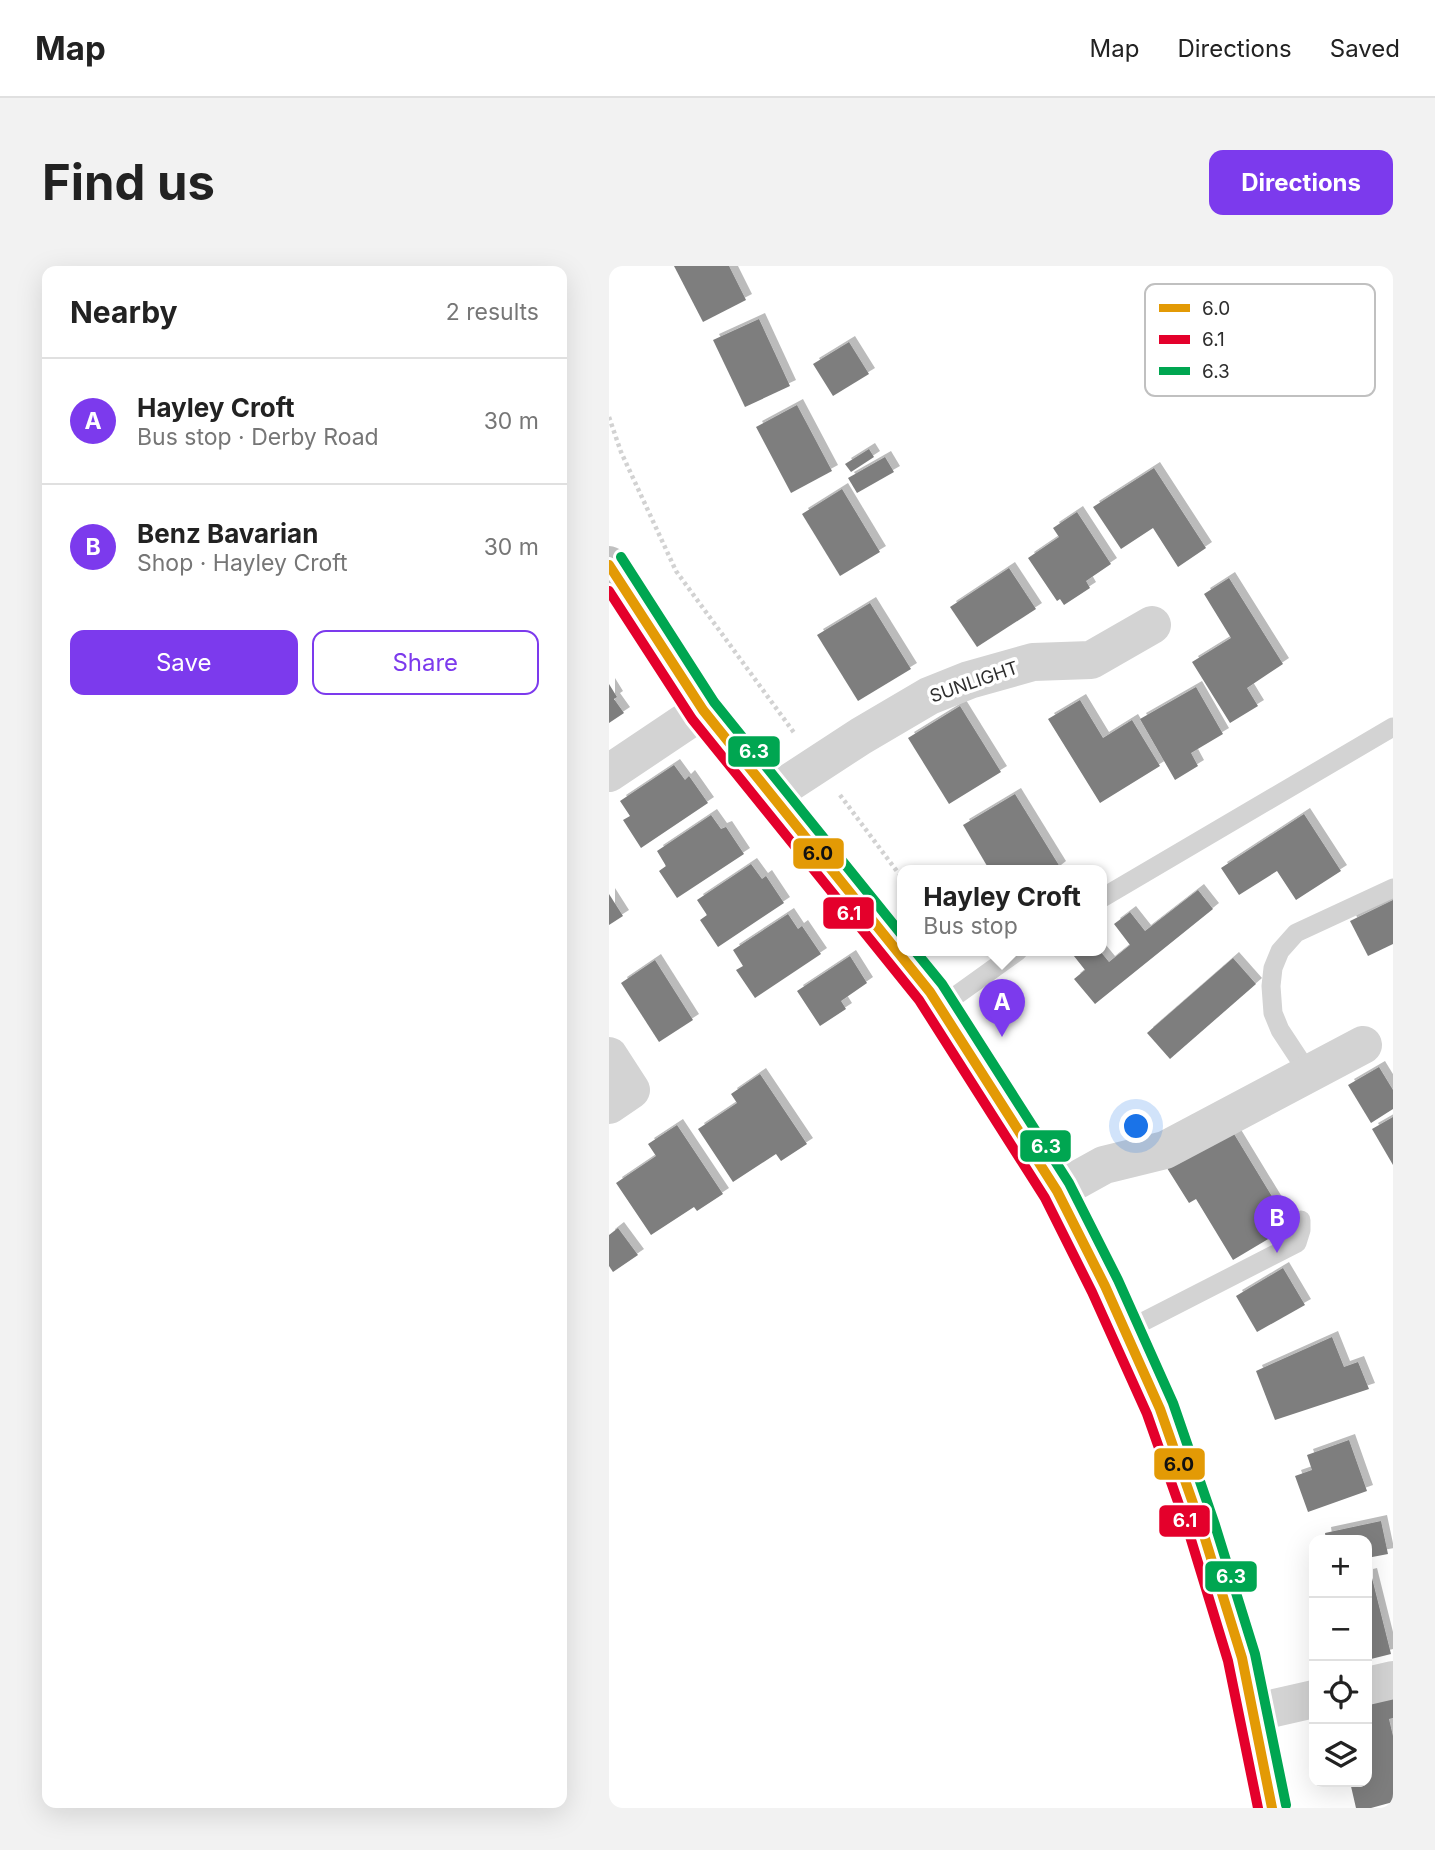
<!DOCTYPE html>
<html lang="en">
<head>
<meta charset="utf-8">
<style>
	:root { --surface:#fff; --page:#f2f2f2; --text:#222; --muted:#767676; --line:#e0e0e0; --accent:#7c3aed }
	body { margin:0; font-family:Inter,sans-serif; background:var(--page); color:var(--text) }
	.controls { position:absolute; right:21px; bottom:21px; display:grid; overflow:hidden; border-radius:14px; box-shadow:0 7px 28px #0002 }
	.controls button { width:63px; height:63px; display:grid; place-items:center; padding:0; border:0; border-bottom:2px solid var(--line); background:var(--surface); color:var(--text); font:35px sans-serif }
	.you { position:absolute; left:528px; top:861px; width:24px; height:24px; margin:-18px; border:5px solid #fff; border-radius:50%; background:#1a73e8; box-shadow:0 0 0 10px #1a73e833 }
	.badge { display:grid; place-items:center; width:46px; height:46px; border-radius:50%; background:var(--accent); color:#fff; font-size:23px; font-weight:700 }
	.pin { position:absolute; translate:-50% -58px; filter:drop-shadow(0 2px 4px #0008) }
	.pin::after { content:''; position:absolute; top:37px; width:24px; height:21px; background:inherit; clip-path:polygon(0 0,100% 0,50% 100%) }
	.popup { position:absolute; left:288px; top:599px; width:210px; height:91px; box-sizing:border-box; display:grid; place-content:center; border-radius:14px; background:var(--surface); filter:drop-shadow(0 2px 5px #0005); font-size:23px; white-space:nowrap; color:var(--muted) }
	.popup b { font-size:26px; color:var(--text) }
	.popup::after { content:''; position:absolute; left:50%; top:100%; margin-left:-14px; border:14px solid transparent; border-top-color:var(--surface) }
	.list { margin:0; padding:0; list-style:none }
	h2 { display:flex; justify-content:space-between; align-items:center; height:91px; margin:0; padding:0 28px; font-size:30px }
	h2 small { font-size:23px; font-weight:400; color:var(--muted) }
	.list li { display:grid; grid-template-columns:46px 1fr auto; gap:21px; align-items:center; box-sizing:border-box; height:126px; padding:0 28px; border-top:2px solid var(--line) }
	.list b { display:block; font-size:26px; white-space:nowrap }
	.list p { margin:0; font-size:23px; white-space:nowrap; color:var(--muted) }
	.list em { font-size:23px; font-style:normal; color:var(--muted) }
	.actions { display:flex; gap:14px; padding:21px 28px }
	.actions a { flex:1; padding:16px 0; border:2px solid var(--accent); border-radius:14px; text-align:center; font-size:24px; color:var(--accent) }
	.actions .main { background:var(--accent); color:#fff }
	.icon { flex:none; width:38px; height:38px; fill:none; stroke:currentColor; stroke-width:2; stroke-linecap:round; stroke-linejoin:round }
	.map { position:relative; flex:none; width:784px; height:1542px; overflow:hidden; border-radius:14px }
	header { display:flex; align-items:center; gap:42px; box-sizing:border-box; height:98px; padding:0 35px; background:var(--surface); border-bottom:2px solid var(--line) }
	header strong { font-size:33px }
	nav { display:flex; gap:38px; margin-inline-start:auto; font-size:24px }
	.intro { display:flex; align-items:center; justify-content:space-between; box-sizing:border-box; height:168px; padding:0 42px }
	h1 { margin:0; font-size:49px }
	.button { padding:18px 32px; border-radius:14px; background:var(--accent); color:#fff; font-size:24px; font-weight:700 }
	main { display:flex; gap:42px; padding:0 42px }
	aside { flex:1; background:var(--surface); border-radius:14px; box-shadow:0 7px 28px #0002 }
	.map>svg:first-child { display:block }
</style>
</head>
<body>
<header>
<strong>Map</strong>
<nav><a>Map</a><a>Directions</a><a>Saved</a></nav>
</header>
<div class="intro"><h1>Find us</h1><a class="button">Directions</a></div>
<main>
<aside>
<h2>Nearby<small>2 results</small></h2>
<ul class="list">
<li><span class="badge">A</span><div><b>Hayley Croft</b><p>Bus stop · Derby Road</p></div><em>30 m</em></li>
<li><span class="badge">B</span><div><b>Benz Bavarian</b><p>Shop · Hayley Croft</p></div><em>30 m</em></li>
</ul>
<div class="actions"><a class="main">Save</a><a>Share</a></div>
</aside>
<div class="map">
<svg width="784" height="1542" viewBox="0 0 784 1542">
	<defs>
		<filter id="shadow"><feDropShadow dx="6" dy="-6" stdDeviation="0" flood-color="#0004"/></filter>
	</defs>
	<rect width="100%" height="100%" fill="#fff"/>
	<g fill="#7e7e7e" filter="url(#shadow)">
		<path d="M65,0H120L137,34L94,56Z"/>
		<path d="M150,53L181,120L136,141L104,74Z"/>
		<path d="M240,76L260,108L224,130L204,98Z"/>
		<path d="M188,139L223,205L182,227L147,161Z"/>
		<path d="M260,183L265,191L242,206L236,198Z"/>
		<path d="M276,191L285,206L248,227L239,212Z"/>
		<path d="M545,202L597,282L569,301L544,262L512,283L484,241Z"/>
		<path d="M233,223L271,286L231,310L193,248Z"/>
		<path d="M468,246L502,298L477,315L481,322L455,339L451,333L448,335L419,292L450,271L444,262Z"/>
		<path d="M400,302L427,343L368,381L341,341Z"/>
		<path d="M620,312L674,398L638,422L649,440L621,457L583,396L622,372L595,328Z"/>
		<path d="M261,337L302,403L249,435L208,369Z"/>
		<path d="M0,418L8,431L5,433L15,447L0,457Z"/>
		<path d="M587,421L614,468L582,487L589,500L566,514L531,453Z"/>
		<path d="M471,434L494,472L523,454L551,500L491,537L439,453Z"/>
		<path d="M351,440L392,506L340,538L299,472Z"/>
		<path d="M65,499L76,514L80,510L99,537L32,582L14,554L21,550L11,535Z"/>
		<path d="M406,528L451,601L446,605H381L354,559Z"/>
		<path d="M695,548L732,605L687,634L668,605L630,629L612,602Z"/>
		<path d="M102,549L112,563L117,561L135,588L68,632L50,605L57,600L48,585Z"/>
		<path d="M142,598L153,613L157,610L175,637L109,681L91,654L98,649L88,634Z"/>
		<path d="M589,624L604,643L486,738L465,713L476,704L461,685H491L500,696L521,679L505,658L521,646L536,665Z"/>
		<path d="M0,628L14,650L0,659Z"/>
		<path d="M784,634V678L759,690L741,655Z"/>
		<path d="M179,648L189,663L193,660L212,688L146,732L127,704L134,700L124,684Z"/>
		<path d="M241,690L258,717L232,735L237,743L211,760L188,725Z"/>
		<path d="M624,692L647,718L561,793L538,767Z"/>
		<path d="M46,694L84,754L50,776L12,717Z"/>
		<path d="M770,801L784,824V843L762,857L739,819Z"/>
		<path d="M151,808L198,878L172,895L167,888L124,916L89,863L128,837L122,828Z"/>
		<path d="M784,851V899L763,863Z"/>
		<path d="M68,859L114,928L88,945L85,941L42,969L7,917L47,890L39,878Z"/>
		<path d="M622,863L681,960L624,994L587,933L580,937L558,902Z"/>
		<path d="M9,962L29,989L4,1006L0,1000V969Z"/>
		<path d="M674,1002L696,1039L648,1066L627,1030Z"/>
		<path d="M723,1071L735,1101L749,1096L760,1123L666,1154L647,1105Z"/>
		<path d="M740,1174L758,1225L699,1246L686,1210L703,1204L698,1189Z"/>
		<path d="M772,1255L779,1288L758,1292V1274H717L716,1267Z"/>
		<path d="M762,1308L782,1388L758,1394V1309Z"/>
		<path d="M784,1431V1452L780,1453L784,1470V1536L762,1542H747L741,1516H758V1438Z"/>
	</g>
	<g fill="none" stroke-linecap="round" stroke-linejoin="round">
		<g stroke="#d2d2d2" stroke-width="4.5" stroke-dasharray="3.5 3.5" stroke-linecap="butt">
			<path d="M0,151L12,186L67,305L186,468"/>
			<path d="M231,529L293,612"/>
		</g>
		<g stroke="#d3d3d3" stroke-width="19">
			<path d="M493,632L784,461"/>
			<path d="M331,741L409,685"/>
			<path d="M700,808L671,764L664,747L662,720L664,702L671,685L687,667L784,622"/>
			<path d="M516,1065L688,977L692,964V954"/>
		</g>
		<g stroke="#d3d3d3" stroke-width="38">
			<path d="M0,507L94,444"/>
			<path d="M163,528L252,470L320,430L360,414L424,396L482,394L543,359"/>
			<path d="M0,790L22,824L0,839"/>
			<path d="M448,925L495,899L556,884L754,779"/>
			<path d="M758,1420L784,1414"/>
			<path d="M644,1447L705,1433"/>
		</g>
		<path stroke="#c0c0c0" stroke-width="38" d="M0,299L94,444L321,726L448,925L496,1020L551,1143L593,1263L633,1392L663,1542"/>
		<defs>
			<path id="bus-1" d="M0,299L94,444L321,726L448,925L496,1020L551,1143L593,1263L633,1392L663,1542"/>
			<path id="bus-2" d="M0,325L83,453L310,734L436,932L483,1026L538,1148L580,1267L619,1395L649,1542"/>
			<g id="bus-3">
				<path d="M12,291L105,436L293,669"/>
				<path d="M306,685L333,718L460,917L509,1014L564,1137L606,1259L646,1388L677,1539"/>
			</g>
		</defs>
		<use href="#bus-1" stroke="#fff" stroke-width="16"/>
		<use href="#bus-2" stroke="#fff" stroke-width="16"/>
		<use href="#bus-3" stroke="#fff" stroke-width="16"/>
		<use href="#bus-1" stroke="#e39a05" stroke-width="10"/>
		<use href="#bus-2" stroke="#e4002b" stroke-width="10"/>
		<use href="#bus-3" stroke="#00a651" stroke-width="10"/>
	</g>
	<g text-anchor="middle" stroke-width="7" stroke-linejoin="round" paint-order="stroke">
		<g font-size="18" fill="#2e2e2e" stroke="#fff">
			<text transform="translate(365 416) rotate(-19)" y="6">SUNLIGHT</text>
		</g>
	</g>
	<rect x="536" y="18" width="230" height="112" rx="10" fill="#fff" stroke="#c0c0c0" stroke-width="2"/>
	<rect x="550" y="38" width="31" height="8" fill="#e39a05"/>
	<rect x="550" y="69" width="31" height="9" fill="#e4002b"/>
	<rect x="550" y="101" width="31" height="8" fill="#00a651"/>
	<g font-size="19" fill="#2e2e2e">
		<text x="593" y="49">6.0</text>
		<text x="593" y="80">6.1</text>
		<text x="593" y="112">6.3</text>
	</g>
	<g stroke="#fff" stroke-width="2.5">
		<rect x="118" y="469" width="54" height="33" rx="7" fill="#00a651"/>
		<rect x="183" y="571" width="53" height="33" rx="7" fill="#e39a05"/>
		<rect x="213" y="630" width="53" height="34" rx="7" fill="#e4002b"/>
		<rect x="410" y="863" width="53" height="34" rx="7" fill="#00a651"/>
		<rect x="544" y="1181" width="53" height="34" rx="7" fill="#e39a05"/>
		<rect x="549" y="1238" width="53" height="34" rx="7" fill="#e4002b"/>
		<rect x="595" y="1294" width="54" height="33" rx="7" fill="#00a651"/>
	</g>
	<g font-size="19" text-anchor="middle" font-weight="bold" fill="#fff">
		<text x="145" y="492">6.3</text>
		<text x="240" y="654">6.1</text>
		<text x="437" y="887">6.3</text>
		<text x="576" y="1261">6.1</text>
		<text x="622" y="1317">6.3</text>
	</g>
	<g font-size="19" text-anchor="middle" font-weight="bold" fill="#111">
		<text x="209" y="594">6.0</text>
		<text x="570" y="1205">6.0</text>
	</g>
</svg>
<div class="controls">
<button>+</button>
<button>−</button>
<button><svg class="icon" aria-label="locate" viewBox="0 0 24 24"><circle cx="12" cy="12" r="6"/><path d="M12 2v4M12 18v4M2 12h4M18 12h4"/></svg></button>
<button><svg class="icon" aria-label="layers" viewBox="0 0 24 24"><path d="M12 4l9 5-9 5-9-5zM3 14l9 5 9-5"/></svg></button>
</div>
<div class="you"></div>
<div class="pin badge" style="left:393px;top:771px">A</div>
<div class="popup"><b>Hayley Croft</b>Bus stop</div>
<div class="pin badge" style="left:668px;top:987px">B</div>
</div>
</main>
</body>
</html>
